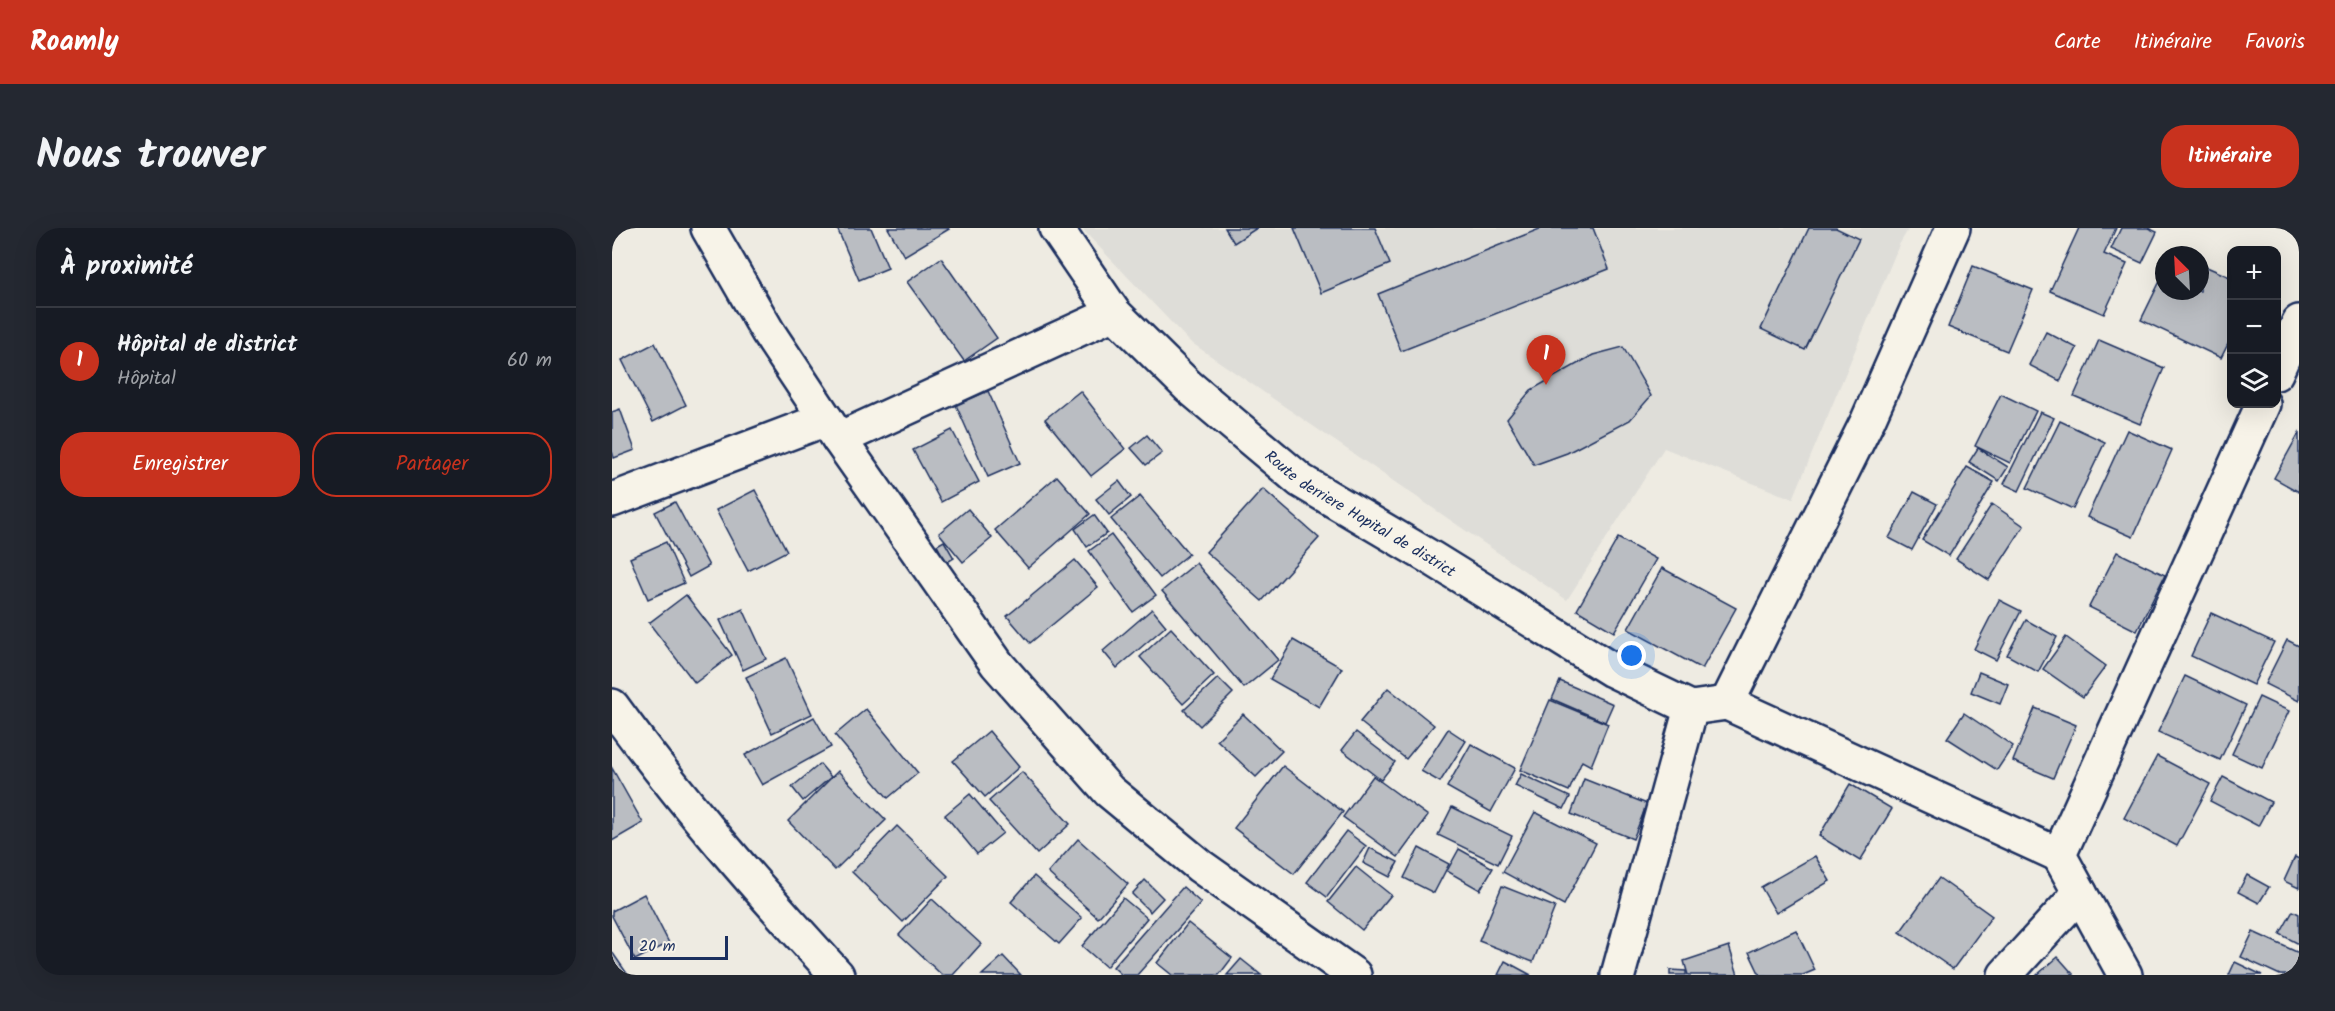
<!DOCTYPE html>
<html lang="fr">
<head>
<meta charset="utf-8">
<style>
	:root { --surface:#171b24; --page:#242831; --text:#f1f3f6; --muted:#9ea1a6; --line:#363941; --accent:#c8321e }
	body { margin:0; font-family:Kalam,sans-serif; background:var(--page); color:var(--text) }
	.controls { position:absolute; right:18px; top:18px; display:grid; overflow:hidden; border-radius:12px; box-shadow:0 6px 24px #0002 }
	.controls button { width:54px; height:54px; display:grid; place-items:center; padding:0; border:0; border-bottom:2px solid var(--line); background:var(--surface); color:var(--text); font:30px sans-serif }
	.compass { position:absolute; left:1543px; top:18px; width:54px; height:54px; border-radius:50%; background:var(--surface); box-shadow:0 6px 24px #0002; rotate:336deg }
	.scale { position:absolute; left:18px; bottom:15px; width:98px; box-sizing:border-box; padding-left:6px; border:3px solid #1b2f5e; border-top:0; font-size:16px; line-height:21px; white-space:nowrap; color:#1b2f5e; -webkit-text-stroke:4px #f7f3e8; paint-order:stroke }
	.you { position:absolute; left:1020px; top:428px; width:21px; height:21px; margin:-15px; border:4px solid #fff; border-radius:50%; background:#1a73e8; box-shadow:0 0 0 9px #1a73e833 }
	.badge { display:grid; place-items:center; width:39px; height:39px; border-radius:50%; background:var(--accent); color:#fff; font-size:20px; font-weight:700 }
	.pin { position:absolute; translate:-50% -50px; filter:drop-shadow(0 2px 3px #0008) }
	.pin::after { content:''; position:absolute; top:32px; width:21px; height:18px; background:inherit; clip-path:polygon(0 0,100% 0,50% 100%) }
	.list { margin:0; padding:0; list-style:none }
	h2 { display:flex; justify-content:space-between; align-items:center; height:78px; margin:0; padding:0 24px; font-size:26px }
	h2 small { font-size:20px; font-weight:400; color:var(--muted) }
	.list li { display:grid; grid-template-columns:39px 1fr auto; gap:18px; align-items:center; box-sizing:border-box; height:108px; padding:0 24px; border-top:2px solid var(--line) }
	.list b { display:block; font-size:22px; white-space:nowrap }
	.list p { margin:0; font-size:20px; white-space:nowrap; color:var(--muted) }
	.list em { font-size:20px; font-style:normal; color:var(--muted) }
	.actions { display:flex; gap:12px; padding:18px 24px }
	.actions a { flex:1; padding:14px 0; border:2px solid var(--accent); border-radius:24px; text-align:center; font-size:21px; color:var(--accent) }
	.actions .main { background:var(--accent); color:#fff }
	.icon { flex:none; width:33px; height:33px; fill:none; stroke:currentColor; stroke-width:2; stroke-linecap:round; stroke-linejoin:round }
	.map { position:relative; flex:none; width:1687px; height:747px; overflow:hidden; border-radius:24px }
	header { display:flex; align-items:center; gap:36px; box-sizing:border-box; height:84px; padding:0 30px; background:var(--accent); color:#fff }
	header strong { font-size:28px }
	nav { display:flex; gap:33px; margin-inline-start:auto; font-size:21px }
	.intro { display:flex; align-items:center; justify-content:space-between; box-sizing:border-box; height:144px; padding:0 36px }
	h1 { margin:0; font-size:42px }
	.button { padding:15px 27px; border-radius:24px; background:var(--accent); color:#fff; font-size:21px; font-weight:700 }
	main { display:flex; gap:36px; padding:0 36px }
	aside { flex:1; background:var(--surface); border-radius:24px; box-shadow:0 6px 24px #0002 }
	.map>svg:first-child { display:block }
</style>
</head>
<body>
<header>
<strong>Roamly</strong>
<nav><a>Carte</a><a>Itinéraire</a><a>Favoris</a></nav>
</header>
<div class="intro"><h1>Nous trouver</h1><a class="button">Itinéraire</a></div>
<main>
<aside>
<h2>À proximité<small></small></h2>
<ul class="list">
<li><span class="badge">1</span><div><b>Hôpital de district</b><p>Hôpital</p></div><em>60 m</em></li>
</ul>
<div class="actions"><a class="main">Enregistrer</a><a>Partager</a></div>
</aside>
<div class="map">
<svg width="1687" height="747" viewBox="0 0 1687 747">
	<rect width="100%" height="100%" fill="#eeebe2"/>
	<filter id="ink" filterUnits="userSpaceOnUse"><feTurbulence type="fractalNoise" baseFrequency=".0167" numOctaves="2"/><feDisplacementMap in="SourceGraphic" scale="12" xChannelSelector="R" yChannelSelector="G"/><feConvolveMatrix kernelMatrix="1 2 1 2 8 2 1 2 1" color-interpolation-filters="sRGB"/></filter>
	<g filter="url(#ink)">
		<path fill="#deddd8" d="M469,0H1297L1287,17L1181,271L1052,220L955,372L577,113Z"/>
		<g fill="#babdc2" stroke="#1b2f5e" stroke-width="1.5">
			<path d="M225,0H259L276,40L247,52Z"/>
			<path d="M276,0H336L337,1L292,28Z"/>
			<path d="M613,0H645L622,15Z"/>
			<path d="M682,0H763L778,36L709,65Z"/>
			<path d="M930,0H981L997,41L789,123L766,66Z"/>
			<path d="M1197,0H1224L1247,11L1193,122L1149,101Z"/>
			<path d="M1467,0H1504L1492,26L1515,36L1492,86L1438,63Z"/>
			<path d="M1509,0H1536L1545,4L1530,35L1499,21Z"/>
			<path d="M329,30L385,110L352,133L295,54Z"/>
			<path d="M1588,36L1620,50V108L1609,130L1529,92L1552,45V63H1588Z"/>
			<path d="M1361,38L1421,62L1395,123L1336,99Z"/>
			<path d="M1434,104L1465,120L1448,153L1417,137Z"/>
			<path d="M1487,112L1552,140L1528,196L1462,168Z"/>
			<path d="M43,115L74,177L41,194L10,132Z"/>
			<path d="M1011,119L1039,168L1018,192L955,225L922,237L895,191L919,162L981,127Z"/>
			<path d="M376,163L408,235L376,249L344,177Z"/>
			<path d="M468,163L513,221L479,248L433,191Z"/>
			<path d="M1389,166L1424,183L1398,235L1363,218Z"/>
			<path d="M8,181L23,222L2,230L0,223V184Z"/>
			<path d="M1428,184L1442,190L1407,263L1392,256Z"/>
			<path d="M1448,193L1493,214L1461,281L1415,260Z"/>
			<path d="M340,202L367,254L329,274L301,222Z"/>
			<path d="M1515,202L1560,222L1521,309L1475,289Z"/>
			<path d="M1687,205V264L1662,250Z"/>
			<path d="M535,207L550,225L534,237L519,220Z"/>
			<path d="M1366,220L1396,239L1387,253L1357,234Z"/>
			<path d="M1355,239L1382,254L1337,328L1310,312Z"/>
			<path d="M445,248L478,286L416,340L383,302Z"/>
			<path d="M507,253L519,269L497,287L484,271Z"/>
			<path d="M651,261L707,310L650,373L594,324Z"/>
			<path d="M143,262L175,323L136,343L104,282Z"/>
			<path d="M1302,264L1325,276L1300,322L1277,310Z"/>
			<path d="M528,268L577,326L548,350L499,291Z"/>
			<path d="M63,274L97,338L77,349L43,284Z"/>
			<path d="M1380,276L1412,298L1377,352L1344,331Z"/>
			<path d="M356,281L380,310L351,334L327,305Z"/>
			<path d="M482,287L495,305L475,319L463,301Z"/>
			<path d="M499,307L544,367L521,384L477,323Z"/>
			<path d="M1006,310L1044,331L1002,404L965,382Z"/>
			<path d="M332,313L342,330L334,335L325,317Z"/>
			<path d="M54,314L72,355L36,371L18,330Z"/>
			<path d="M1505,324L1553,347L1525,403L1477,379Z"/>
			<path d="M463,332L486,359L418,415L395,388Z"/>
			<path d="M584,335L666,432L632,460L550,363Z"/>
			<path d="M1050,340L1124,380L1090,441L1016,401Z"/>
			<path d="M74,367L120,427L83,455L37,395Z"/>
			<path d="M1387,372L1409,383L1384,432L1362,421Z"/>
			<path d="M131,381L154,431L131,442L108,392Z"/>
			<path d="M540,381L554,398L505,440L491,423Z"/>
			<path d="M1599,385L1662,414L1641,457L1579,428Z"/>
			<path d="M1414,392L1445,409L1426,444L1395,427Z"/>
			<path d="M559,400L602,447L571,476L528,429Z"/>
			<path d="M1454,409L1494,438L1471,469L1431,441Z"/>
			<path d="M681,412L730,440L707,479L658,451Z"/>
			<path d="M1675,412L1687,418V473L1653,456Z"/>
			<path d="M174,430L200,486L160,505L134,449Z"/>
			<path d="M1367,444L1396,456L1388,476L1359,464Z"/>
			<path d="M1573,448L1634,477L1608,532L1546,504Z"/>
			<path d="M606,450L621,465L588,498L572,482Z"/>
			<path d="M948,453L1001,476L993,494L940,471Z"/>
			<path d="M776,460L822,497L794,531L748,494Z"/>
			<path d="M1647,469L1677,483L1650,540L1620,526Z"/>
			<path d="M938,472L996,496L979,538L970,533L957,563L908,542Z"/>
			<path d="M1423,480L1464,497L1441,550L1401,533Z"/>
			<path d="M254,481L306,545L276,570L223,507Z"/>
			<path d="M1352,485L1401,518L1385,542L1335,510Z"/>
			<path d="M631,486L670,523L644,549L605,512Z"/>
			<path d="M202,489L219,519L150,557L133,527Z"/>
			<path d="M836,501L854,513L828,554L809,543Z"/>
			<path d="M377,503L407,539L373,569L341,533Z"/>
			<path d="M744,504L783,534L769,552L730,522Z"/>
			<path d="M859,516L903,540L879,584L835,559Z"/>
			<path d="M1545,528L1598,556L1565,618L1512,590Z"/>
			<path d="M208,536L219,549L191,573L180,559Z"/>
			<path d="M671,538L731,584L682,646L622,600Z"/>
			<path d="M0,540L31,595L0,613Z"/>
			<path d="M226,543L274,592L223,642L176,593Z"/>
			<path d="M410,544L458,596L425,626L377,573Z"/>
			<path d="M909,546L958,569L952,581L903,558Z"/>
			<path d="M761,548L816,588L786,629L731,589Z"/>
			<path d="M1611,549L1659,574L1646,598L1598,573Z"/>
			<path d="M972,551L1035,576L1021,611L959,586Z"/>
			<path d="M1238,556L1280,581L1248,633L1207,608Z"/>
			<path d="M358,566L391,605L365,626L333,587Z"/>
			<path d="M840,579L900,608L886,636L826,607Z"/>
			<path d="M923,584L984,615L952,677L891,644Z"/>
			<path d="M285,598L336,648L291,694L240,644Z"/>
			<path d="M734,603L754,618L715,669L695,654Z"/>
			<path d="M466,611L516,656L486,690L436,645Z"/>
			<path d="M758,620L786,634L778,649L751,635Z"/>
			<path d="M807,620L837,636L822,665L792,650Z"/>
			<path d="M847,621L881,640L868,662L835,643Z"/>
			<path d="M1203,628L1218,653L1164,685L1149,659Z"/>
			<path d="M1683,629L1687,631V660L1672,653Z"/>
			<path d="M744,639L779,667L750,702L716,674Z"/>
			<path d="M1635,647L1657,659L1647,675L1626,664Z"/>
			<path d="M422,648L470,690L447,716L399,674Z"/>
			<path d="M1327,650L1380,688L1341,741L1288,704Z"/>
			<path d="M533,652L551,670L538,684L520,666Z"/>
			<path d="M890,658L943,679L921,734L867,713Z"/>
			<path d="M571,659L589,675L525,747H510L501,739Z"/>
			<path d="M32,666L57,715L23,732L0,688V683Z"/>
			<path d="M511,670L535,690L494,739L470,718Z"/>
			<path d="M320,671L369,716L341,747H330L287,707Z"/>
			<path d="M1681,683L1687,686V716L1668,706Z"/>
			<path d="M576,695L620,730L607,747H560L545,735Z"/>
			<path d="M1184,702L1203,742L1191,747H1148L1137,724Z"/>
			<path d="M1641,704L1687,725V747H1668L1629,729Z"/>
			<path d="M1117,718L1126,747H1076L1072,733Z"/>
			<path d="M0,724L16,747H0Z"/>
			<path d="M391,728L409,747H370Z"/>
			<path d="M1446,729L1462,747H1425Z"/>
			<path d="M629,731L649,747H615Z"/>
			<path d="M893,733L919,747H886Z"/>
			<path d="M1623,734L1650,747H1617Z"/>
			<path d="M1058,742L1074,743V747H1058Z"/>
		</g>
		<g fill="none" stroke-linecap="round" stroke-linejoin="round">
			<defs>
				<g id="minor">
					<path d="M96,0L156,104L227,211L385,436L497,563L588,638L742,747"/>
					<path id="s1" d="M444,0L502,85L576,158L689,253L821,331L1000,442L1079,480L1115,475"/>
					<path d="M1664,145L1687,94"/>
					<path d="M227,211L502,85"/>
					<path d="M0,272L214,191"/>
					<path d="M1115,475L1256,192L1341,0"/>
					<path d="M1115,475L1447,627"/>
					<path d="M0,478C69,573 146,661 225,747"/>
					<path d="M1006,747L1079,480"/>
					<path d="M1393,747L1468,665"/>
					<path d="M1513,747L1447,627L1651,176"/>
				</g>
			</defs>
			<use href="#minor" stroke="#1b2f5e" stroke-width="38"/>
			<use href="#minor" stroke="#f7f3e8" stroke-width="33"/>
		</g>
	</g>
	<g text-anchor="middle" stroke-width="4.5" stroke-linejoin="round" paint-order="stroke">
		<g font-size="16" fill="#1b2f5e" stroke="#f7f3e8">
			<text dy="6" stroke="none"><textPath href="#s1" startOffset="422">Route derriere Hopital de district</textPath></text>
		</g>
	</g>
</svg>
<div class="controls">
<button>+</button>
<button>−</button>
<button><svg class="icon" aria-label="layers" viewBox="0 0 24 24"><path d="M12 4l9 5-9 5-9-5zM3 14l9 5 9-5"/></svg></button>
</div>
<svg class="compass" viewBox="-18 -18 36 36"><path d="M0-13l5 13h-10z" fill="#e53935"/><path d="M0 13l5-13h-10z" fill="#9ea1a6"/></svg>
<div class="scale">20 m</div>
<div class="you"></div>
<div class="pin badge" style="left:934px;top:157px">1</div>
</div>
</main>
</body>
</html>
